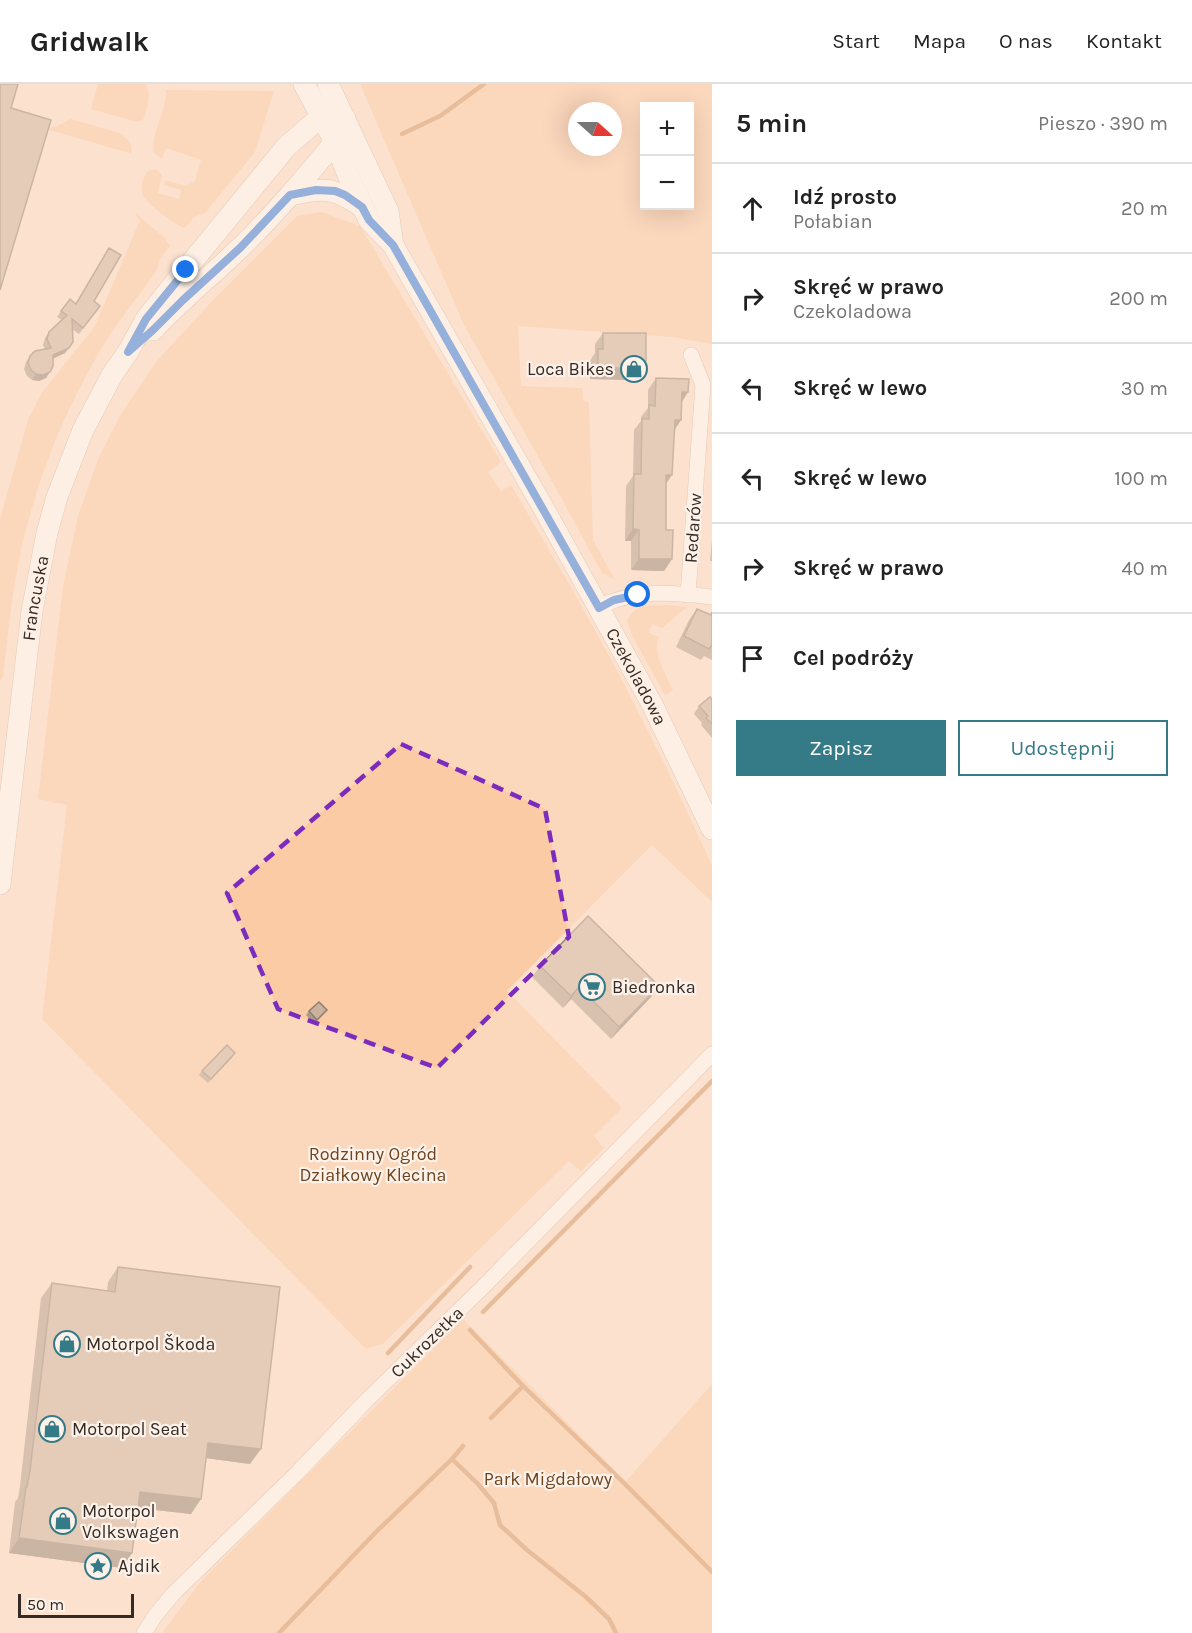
<!DOCTYPE html>
<html lang="pl">
<head>
<meta charset="utf-8">
<style>
	:root { --surface:#fff; --page:#f6f6f6; --text:#222; --muted:#767676; --line:#e0e0e0; --accent:#357b87 }
	body { margin:0; font-family:Karla,sans-serif; background:var(--page); color:var(--text) }
	.controls { position:absolute; right:18px; top:18px; display:grid; overflow:hidden; border-radius:0px; box-shadow:0 6px 24px #0002 }
	.controls button { width:54px; height:54px; display:grid; place-items:center; padding:0; border:0; border-bottom:2px solid var(--line); background:var(--surface); color:var(--text); font:30px sans-serif }
	.compass { position:absolute; left:568px; top:18px; width:54px; height:54px; border-radius:50%; background:var(--surface); box-shadow:0 6px 24px #0002; rotate:111deg }
	.scale { position:absolute; left:18px; bottom:15px; width:116px; box-sizing:border-box; padding-left:6px; border:3px solid #352b24; border-top:0; font-size:16px; line-height:21px; white-space:nowrap; color:#352b24; -webkit-text-stroke:4px #fdf2ea; paint-order:stroke }
	.stop { position:absolute; width:18px; height:18px; margin:-14px; border:4px solid #1a73e8; border-radius:50%; background:#fff }
	.stop.end { background:#1a73e8; border-color:#fff; box-shadow:0 2px 6px #0008 }
	.list { margin:0; padding:0; list-style:none }
	h2 { display:flex; justify-content:space-between; align-items:center; height:78px; margin:0; padding:0 24px; font-size:26px }
	h2 small { font-size:20px; font-weight:400; color:var(--muted) }
	.list li { display:grid; grid-template-columns:39px 1fr auto; gap:18px; align-items:center; box-sizing:border-box; height:90px; padding:0 24px; border-top:2px solid var(--line) }
	.list b { display:block; font-size:22px; white-space:nowrap }
	.list p { margin:0; font-size:20px; white-space:nowrap; color:var(--muted) }
	.list em { font-size:20px; font-style:normal; color:var(--muted) }
	.actions { display:flex; gap:12px; padding:18px 24px }
	.actions a { flex:1; padding:14px 0; border:2px solid var(--accent); border-radius:0px; text-align:center; font-size:21px; color:var(--accent) }
	.actions .main { background:var(--accent); color:#fff }
	.icon { flex:none; width:33px; height:33px; fill:none; stroke:currentColor; stroke-width:2; stroke-linecap:round; stroke-linejoin:round }
	.map { position:relative; flex:none; width:712px; height:1549px; overflow:hidden }
	header { display:flex; align-items:center; gap:36px; box-sizing:border-box; height:84px; padding:0 30px; background:var(--surface); border-bottom:2px solid var(--line) }
	header strong { font-size:28px }
	nav { display:flex; gap:33px; margin-inline-start:auto; font-size:21px }
	main { display:flex }
	aside { flex:1; background:var(--surface) }
	.map>svg:first-child { display:block }
</style>
</head>
<body>
<header>
<strong>Gridwalk</strong>
<nav><a>Start</a><a>Mapa</a><a>O nas</a><a>Kontakt</a></nav>
</header>
<main>
<div class="map">
<svg width="712" height="1549" viewBox="0 0 712 1549">
	<rect width="100%" height="100%" fill="#fce1ce"/>
	<g fill="#fbcba6" fill-rule="evenodd">
		<path d="M98,0H146C152,12 147,24 143,36L137,38L91,25Z"/>
		<path d="M360,0H712V260L673,253L518,242L521,302L582,304L583,317L589,318L593,456L615,496L602,489L553,399L464,241ZM644,22H690V122H644ZM577,27H613V63H577Z"/>
		<path d="M166,6L274,7L255,68L205,129L194,133L185,144C175,141 150,122 144,113C141,107 141,100 144,94C146,87 151,85 158,86L162,92L158,109L179,115L181,106L164,101L165,96L186,102L195,97L201,76L166,64L162,75L154,69C150,50 167,27 166,6Z"/>
		<path d="M71,35L120,49L130,58L132,70L43,44L55,43Z"/>
		<path d="M134,128L164,153L170,162C167,165 164,169 162,172C158,178 159,184 155,189C136,215 116,240 100,267C63,329 37,396 21,466C12,508 8,551 3,593L0,597V435L28,336L41,310L95,242L140,136Z"/>
		<path d="M322,128L360,142L501,378L488,388L501,407L511,401L572,505L619,590L666,683L712,781V818L652,761L507,907L622,1024L594,1052L604,1064L581,1087L569,1077L383,1260L366,1265L42,935L67,721L38,715L63,502L78,432L98,375L121,330L156,278L213,216L297,132Z"/>
		<path d="M667,521L687,523L662,544L652,540L649,549L659,553C652,569 666,591 673,606L665,611L632,551L627,536C637,518 649,522 667,521Z"/>
		<path d="M463,1235L626,1397L712,1300V1549H162L201,1497Z"/>
	</g>
	<g fill="none" stroke-linecap="round" stroke-linejoin="round">
		<g stroke="#d0915e" stroke-width="4.5">
			<path d="M402,50L440,32L484,0"/>
			<path d="M483,1228L712,997"/>
			<path d="M470,1246L523,1302L491,1334"/>
			<path d="M388,1269L470,1183"/>
			<path d="M523,1302L626,1401L712,1488"/>
			<path d="M452,1375L478,1400L494,1419L500,1441L527,1466L586,1513L609,1535L616,1549"/>
			<path d="M279,1549L376,1448L452,1375L463,1362"/>
		</g>
		<defs>
			<g id="street">
				<path d="M688,511L703,301L691,271"/>
				<path d="M599,523C635,505 672,508 712,513"/>
				<path d="M144,1549L155,1532L172,1511L297,1389L366,1317L485,1201L712,970"/>
			</g>
			<g id="secondary">
				<path id="s1" d="M304,0L335,58L348,91L369,136L393,161L544,425L653,622L712,745"/>
				<path d="M328,0L388,127L393,161"/>
				<path d="M290,111C324,104 333,102 362,123"/>
				<path d="M153,246C180,217 211,192 240,164C274,131 305,94 335,58L339,49"/>
				<path id="s2" d="M0,800L32,527L47,449L57,413L83,346L112,291L128,268L146,235L178,195L287,62L322,32L345,34"/>
			</g>
		</defs>
		<use href="#street" stroke="#c7ae9c" stroke-width="16"/>
		<use href="#secondary" stroke="#c7ae9c" stroke-width="22"/>
		<use href="#street" stroke="#fff" stroke-width="15"/>
		<use href="#secondary" stroke="#fff" stroke-width="21"/>
	</g>
	<g fill="#af9989">
		<path d="M109,164L94,217L100,222L79,250L72,245L65,269L53,275L46,294L39,297L32,296L27,292L24,285L26,278L30,272L45,265L43,261L45,254L49,248L62,236L57,233L61,227L76,220Z"/>
		<path d="M603,249L638,289L631,296L590,295V277L595,269V260Z"/>
		<path d="M656,294L688,308L682,318L681,336L675,346L666,400V446L672,475L664,487L631,486V457H625L626,402L633,392L634,346L641,337V333L648,324V306Z"/>
		<path d="M712,456V477H710Z"/>
		<path d="M697,525L710,531L712,528V576L704,572L701,576L676,563L689,536Z"/>
		<path d="M712,615V654L701,641L702,639L694,630L699,622Z"/>
		<path d="M540,882L651,913L611,955L571,915L563,924L532,893Z"/>
		<path d="M327,926L314,940L306,931L309,927Z"/>
		<path d="M233,973L208,999L199,991L202,987Z"/>
		<path d="M118,1183L250,1380L206,1374L191,1430L138,1424L132,1469L122,1484L9,1469L15,1418L18,1414L20,1402L41,1214L52,1199L107,1207L108,1198Z"/>
	</g>
	<g fill="#8e7d6f">
		<path d="M69,264L65,269L49,276L53,271Z"/>
		<path d="M646,277L638,289L631,296L590,295L598,283Z"/>
		<path d="M50,288L46,294L39,297L32,296L36,290Z"/>
		<path d="M682,308H688L680,320Z"/>
		<path d="M675,336H681L673,347Z"/>
		<path d="M666,391H672L664,403Z"/>
		<path d="M633,445L639,446L631,457H625Z"/>
		<path d="M639,475H672L664,487L631,486Z"/>
		<path d="M659,902L651,913L611,955L619,943Z"/>
		<path d="M579,903L571,915L563,924L571,912Z"/>
		<path d="M208,1359L261,1365L250,1380L198,1373Z"/>
		<path d="M140,1408L201,1415L191,1430L129,1423Z"/>
		<path d="M19,1454L132,1469L122,1484L9,1469Z"/>
	</g>
	<g fill="#cbb29f" stroke="#8e7d6f" stroke-width="1.5">
		<path d="M0,0H18L11,24L51,36L0,206Z"/>
		<path d="M109,164L121,171L94,217L100,222L83,244L72,235L73,258L69,264L53,271V282L50,288L43,291L36,290L31,286L28,279L30,272L35,267L51,264L47,255L49,248L67,231L61,227L70,215L76,220Z"/>
		<path d="M603,249H646V277L639,285L598,283V265H603Z"/>
		<path d="M656,294L689,295L688,308H682L681,336H675L672,391H666V446H673L672,475H639V446L633,445L634,390H641L642,335H649V321L655,322Z"/>
		<path d="M697,525L711,531L712,528V561L709,565L684,552Z"/>
		<path d="M710,613L712,615V640L706,634L708,632L699,622Z"/>
		<path d="M588,832L659,902L619,943L579,903L571,912L540,882Z"/>
		<path d="M319,918L327,926L317,936L309,927Z"/>
		<path d="M227,961L235,969L211,995L202,987Z"/>
		<path d="M118,1183L280,1203L261,1365L208,1359L201,1415L140,1408L132,1469L19,1454L26,1403H27L30,1387L52,1199L115,1208Z"/>
	</g>
	<g fill="none" stroke-linecap="round" stroke-linejoin="round">
		<path stroke="#1a73e8" stroke-width="8" d="M186,186L146,235L128,268L153,246L183,216L240,164L290,111L316,106L335,107L345,111L362,123L369,136L393,161L599,524L614,516L638,511"/>
	</g>
	<path d="M0 0H712V1549H0ZM401,660L545,725L569,853L437,984L278,925L227,809Z" fill="#fce1ce" fill-opacity=".55" fill-rule="evenodd"/>
	<path fill="none" stroke="#7b2cbf" stroke-width="4.5" stroke-dasharray="12 8" stroke-linejoin="round" d="M401,660L545,725L569,853L437,984L278,925L227,809Z"/>
	<defs>
		<symbol id="shop-ring" viewBox="-11 -11 22 22"><circle r="9.5" fill="#fdf2ea" stroke="#357b87" stroke-width="1.5"/><path d="M-5-2.5h2.3a2.7 3.5 0 0 1 5.4 0H5L5.5 6h-11ZM-1.5-2.5h3a1.5 2.3 0 0 0-3 0Z" fill="#357b87"/></symbol>
		<symbol id="supermarket-ring" viewBox="-11 -11 22 22"><circle r="9.5" fill="#fdf2ea" stroke="#357b87" stroke-width="1.5"/><path d="M-6-5.5h2.5l.6 2H6L4.5 2H-2.5L-4.4-4H-6ZM-1.5 3.2a1.3 1.3 0 1 0 .1 0ZM3 3.2a1.3 1.3 0 1 0 .1 0Z" fill="#357b87"/></symbol>
		<symbol id="sight-ring" viewBox="-11 -11 22 22"><circle r="9.5" fill="#fdf2ea" stroke="#357b87" stroke-width="1.5"/><path d="M0-6L1.8-2.2L6-1.7L2.9 1.2L3.7 5.4L0 3.3L-3.7 5.4L-2.9 1.2L-6-1.7L-1.8-2.2Z" fill="#357b87"/></symbol>
	</defs>
	<g fill-rule="evenodd">
		<use href="#shop-ring" x="619" y="270" width="30" height="30"/>
		<use href="#supermarket-ring" x="577" y="888" width="30" height="30"/>
		<use href="#shop-ring" x="52" y="1245" width="30" height="30"/>
		<use href="#shop-ring" x="37" y="1330" width="30" height="30"/>
		<use href="#shop-ring" x="48" y="1422" width="30" height="30"/>
		<use href="#sight-ring" x="83" y="1467" width="30" height="30"/>
	</g>
	<g text-anchor="middle" stroke-width="4.5" stroke-linejoin="round" paint-order="stroke">
		<g font-size="18" fill="#352b24" stroke="#fdf2ea" text-anchor="start">
			<text x="614" y="291" text-anchor="end">Loca Bikes</text>
			<text x="612" y="909">Biedronka</text>
			<text x="86" y="1266">Motorpol Škoda</text>
			<text x="72" y="1351">Motorpol Seat</text>
			<text x="82" y="1433">Motorpol<tspan x="82" dy="21">Volkswagen</tspan></text>
			<text x="118" y="1488">Ajdik</text>
		</g>
		<g font-size="18" fill="#352b24" stroke="#fdf2ea">
			<text transform="translate(693 444) rotate(-86)" y="6">Redarów</text>
			<text dy="6" stroke="none"><textPath href="#s2" startOffset="288">Francuska</textPath></text>
			<text dy="6" stroke="none"><textPath href="#s1" startOffset="681">Czekoladowa</textPath></text>
			<text transform="translate(427 1258) rotate(-44)" y="6">Cukrozetka</text>
		</g>
		<g font-size="18" fill="#6e431d" stroke="#fdf2ea">
			<text x="373" y="1076">Rodzinny Ogród<tspan x="373" dy="21">Działkowy Klecina</tspan></text>
			<text x="548" y="1401">Park Migdałowy</text>
		</g>
	</g>
</svg>
<div class="controls">
<button>+</button>
<button>−</button>
</div>
<svg class="compass" viewBox="-18 -18 36 36"><path d="M0-13l5 13h-10z" fill="#e53935"/><path d="M0 13l5-13h-10z" fill="#767676"/></svg>
<div class="scale">50 m</div>
<div class="stop" style="left:638px;top:511px"></div>
<div class="stop end" style="left:186px;top:186px"></div>
</div>
<aside>
<h2>5 min<small>Pieszo · 390 m</small></h2>
<ul class="list">
<li><svg class="icon" aria-label="ahead" viewBox="0 0 24 24"><path d="M12 20V5M6 11l6-6 6 6"/></svg><div><b>Idź prosto</b><p>Połabian</p></div><em>20 m</em></li>
<li><svg class="icon" aria-label="right" viewBox="0 0 24 24"><path d="M7 20v-9h11M14 6l5 5-5 5"/></svg><div><b>Skręć w prawo</b><p>Czekoladowa</p></div><em>200 m</em></li>
<li><svg class="icon" aria-label="left" viewBox="0 0 24 24"><path d="M17 20v-9H6M10 6l-5 5 5 5"/></svg><div><b>Skręć w lewo</b></div><em>30 m</em></li>
<li><svg class="icon" aria-label="left" viewBox="0 0 24 24"><path d="M17 20v-9H6M10 6l-5 5 5 5"/></svg><div><b>Skręć w lewo</b></div><em>100 m</em></li>
<li><svg class="icon" aria-label="right" viewBox="0 0 24 24"><path d="M7 20v-9h11M14 6l5 5-5 5"/></svg><div><b>Skręć w prawo</b></div><em>40 m</em></li>
<li><svg class="icon" aria-label="arrive" viewBox="0 0 24 24"><path d="M6 21V4h12l-3 4 3 4H6"/></svg><div><b>Cel podróży</b></div></li>
</ul>
<div class="actions"><a class="main">Zapisz</a><a>Udostępnij</a></div>
</aside>
</main>
</body>
</html>
